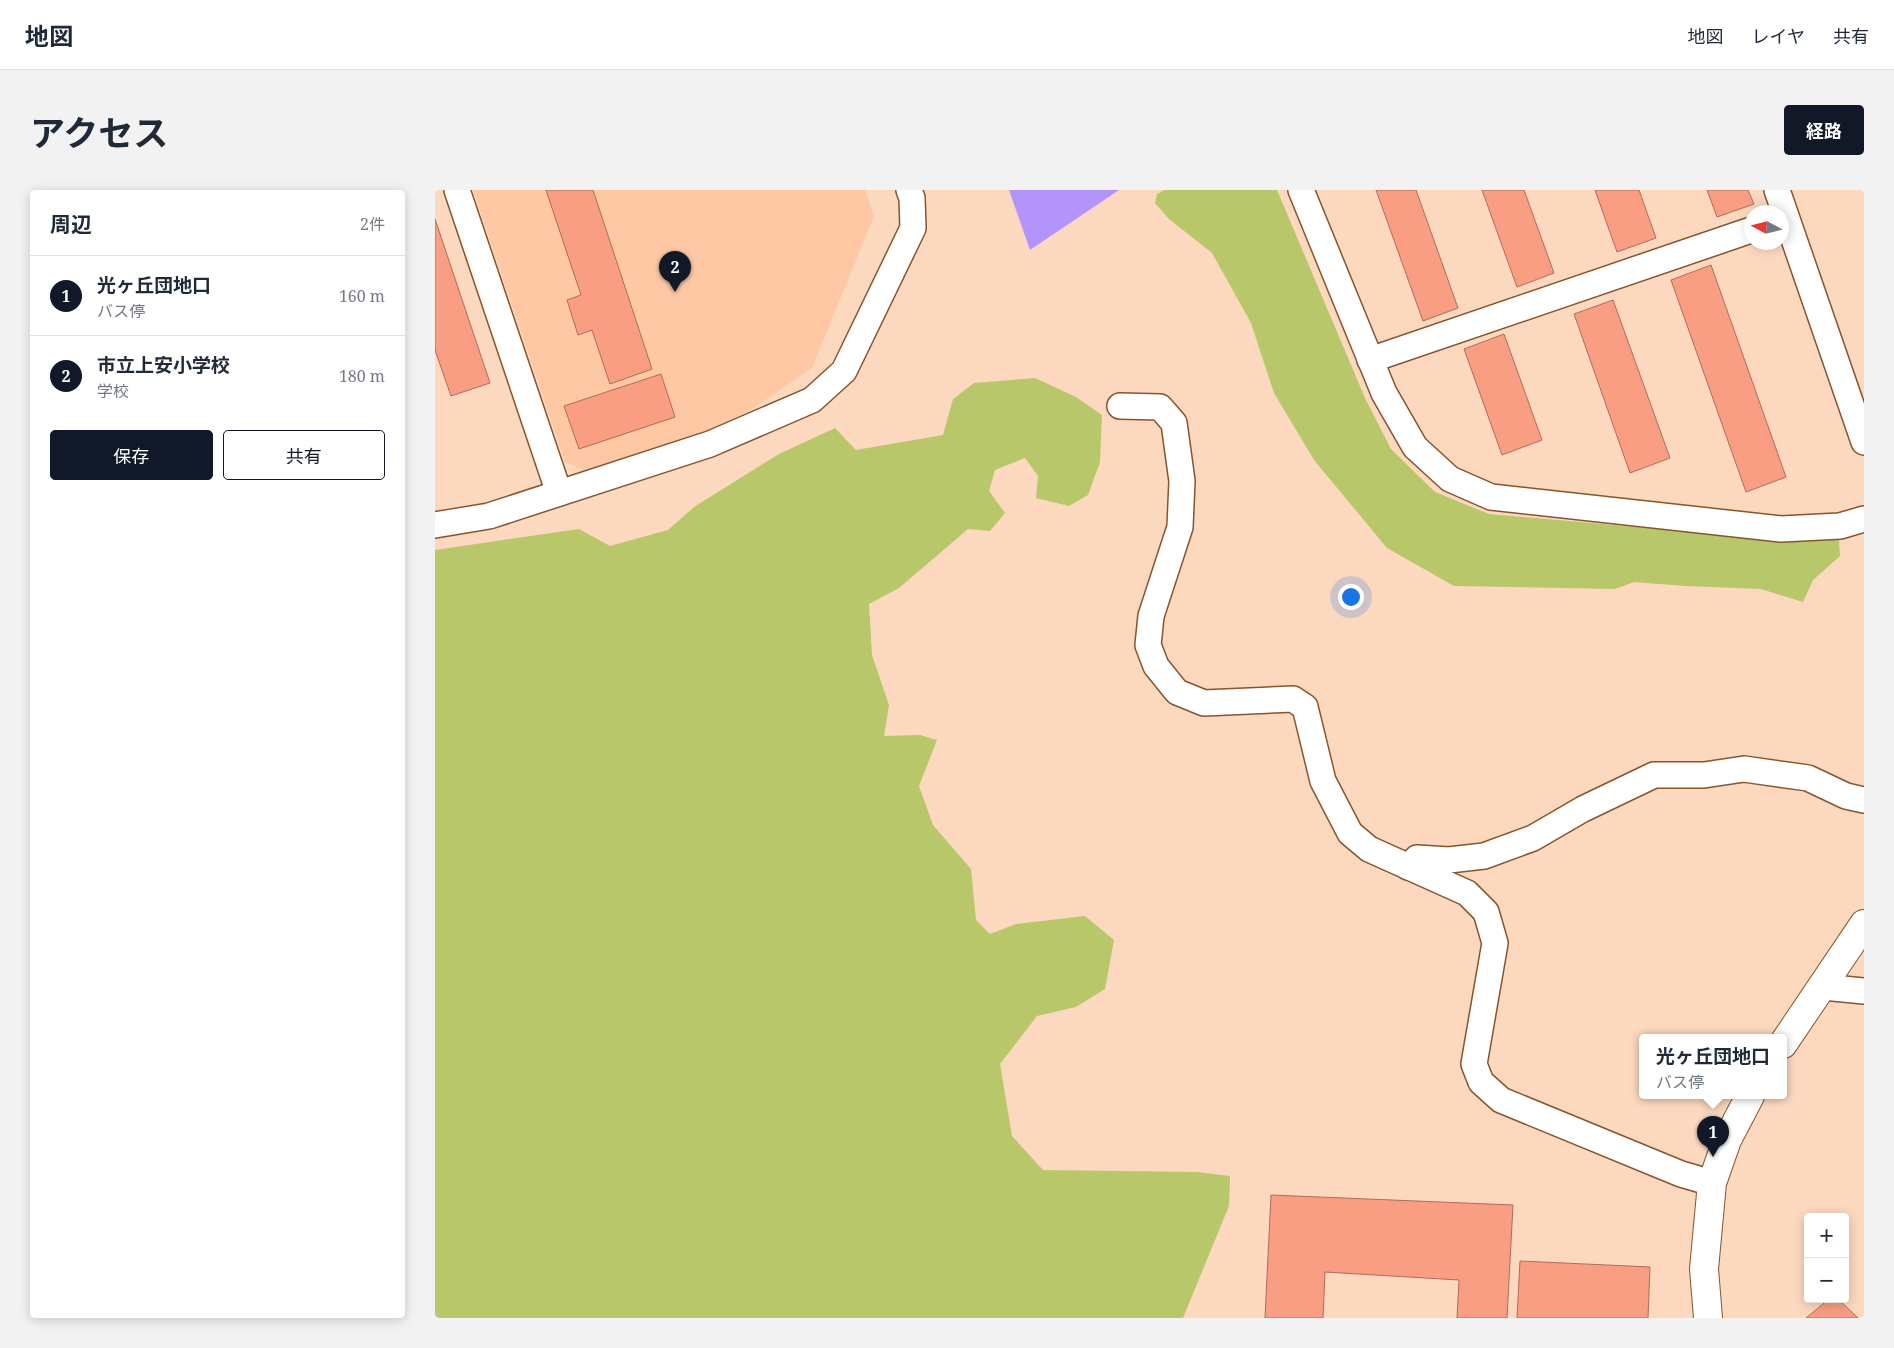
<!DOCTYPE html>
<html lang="ja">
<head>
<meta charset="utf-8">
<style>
	:root { --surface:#fff; --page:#f2f2f3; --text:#1f2937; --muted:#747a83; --line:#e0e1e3; --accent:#111827 }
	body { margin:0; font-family:"Noto Serif","Noto Sans JP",serif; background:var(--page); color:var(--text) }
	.controls { position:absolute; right:15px; bottom:15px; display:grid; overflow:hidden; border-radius:5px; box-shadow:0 2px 12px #0003 }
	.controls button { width:45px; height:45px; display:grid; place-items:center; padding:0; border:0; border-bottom:1px solid var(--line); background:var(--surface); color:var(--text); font:25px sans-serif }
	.compass { position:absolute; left:1309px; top:15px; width:45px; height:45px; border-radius:50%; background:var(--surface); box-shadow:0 2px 12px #0003; rotate:277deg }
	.you { position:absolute; left:915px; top:406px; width:18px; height:18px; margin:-12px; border:4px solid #fff; border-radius:50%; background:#1a73e8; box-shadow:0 0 0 8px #1a73e833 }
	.badge { display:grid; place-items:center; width:32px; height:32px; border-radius:50%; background:var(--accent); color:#fff; font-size:16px; font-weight:700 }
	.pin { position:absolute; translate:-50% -41px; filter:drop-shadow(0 1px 2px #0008) }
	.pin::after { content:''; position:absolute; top:26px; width:18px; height:15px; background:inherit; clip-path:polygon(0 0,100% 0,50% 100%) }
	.popup { position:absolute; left:1204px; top:844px; width:148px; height:65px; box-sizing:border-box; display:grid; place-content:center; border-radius:5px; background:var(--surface); filter:drop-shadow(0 1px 4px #0005); font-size:16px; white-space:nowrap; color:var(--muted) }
	.popup b { font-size:19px; color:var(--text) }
	.popup::after { content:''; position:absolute; left:50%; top:100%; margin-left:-10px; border:10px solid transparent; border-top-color:var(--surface) }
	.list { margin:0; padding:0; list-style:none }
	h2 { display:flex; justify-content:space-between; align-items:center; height:65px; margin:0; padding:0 20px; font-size:21px }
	h2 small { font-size:16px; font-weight:400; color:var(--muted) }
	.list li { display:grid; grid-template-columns:32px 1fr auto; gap:15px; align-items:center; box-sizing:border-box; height:80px; padding:0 20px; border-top:1px solid var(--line) }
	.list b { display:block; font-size:19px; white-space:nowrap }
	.list p { margin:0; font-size:16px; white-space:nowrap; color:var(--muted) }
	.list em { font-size:16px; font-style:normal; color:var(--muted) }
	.actions { display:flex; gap:10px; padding:15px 20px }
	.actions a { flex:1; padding:11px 0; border:1px solid var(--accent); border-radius:5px; text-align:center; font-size:18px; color:var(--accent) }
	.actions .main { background:var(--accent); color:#fff }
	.map { position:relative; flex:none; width:1429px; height:1128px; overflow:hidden; border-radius:5px }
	header { display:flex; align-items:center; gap:30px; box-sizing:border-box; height:70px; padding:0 25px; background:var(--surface); border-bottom:1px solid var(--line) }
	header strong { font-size:24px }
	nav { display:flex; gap:28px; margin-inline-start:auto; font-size:18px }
	.intro { display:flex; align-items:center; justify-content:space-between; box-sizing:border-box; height:120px; padding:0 30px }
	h1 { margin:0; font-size:35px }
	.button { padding:12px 22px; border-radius:5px; background:var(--accent); color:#fff; font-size:18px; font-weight:700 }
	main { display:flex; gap:30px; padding:0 30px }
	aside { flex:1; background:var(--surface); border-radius:5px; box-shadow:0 2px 12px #0003 }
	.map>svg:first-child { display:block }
</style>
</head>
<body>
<header>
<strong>地図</strong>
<nav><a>地図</a><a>レイヤ</a><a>共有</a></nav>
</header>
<div class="intro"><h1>アクセス</h1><a class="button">経路</a></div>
<main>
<aside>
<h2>周辺<small>2件</small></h2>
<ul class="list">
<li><span class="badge">1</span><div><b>光ヶ丘団地口</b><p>バス停</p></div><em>160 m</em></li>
<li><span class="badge">2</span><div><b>市立上安小学校</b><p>学校</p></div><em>180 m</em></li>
</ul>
<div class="actions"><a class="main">保存</a><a>共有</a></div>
</aside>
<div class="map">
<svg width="1429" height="1128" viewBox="0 0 1429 1128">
	<rect width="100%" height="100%" fill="#fcd8bf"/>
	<path fill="#fdc8a3" d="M38,0H430L439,26L377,178L314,221L263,244L149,280L130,272Z"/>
	<g fill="#b8c76a">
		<path d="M729,0H842L930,208L956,259L1000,302L1054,324L1348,350H1404L1405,366L1378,390L1368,412L1326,399L1250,396L1199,392L1180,399L1019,396L952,358L879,270L839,203L816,133L777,63L734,29L720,13L722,4Z"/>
		<path d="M600,188L641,207L667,225L665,272L653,305L634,316L601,308L603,286L590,268L560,280L554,301L570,323L555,341L533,339L464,398L434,414L437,465L454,515L449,546L485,545L502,550L484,596L498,635L536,679L541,730L555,744L581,734L650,726L679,750L670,799L641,817L602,826L565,874L577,946L608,980L762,982L795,986L794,1016L748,1128H0V360L144,339L175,356L233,340L259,317L344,264L400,238L421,260L508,245L518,209L539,193Z"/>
	</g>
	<path fill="#b294fa" d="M574,0H684L595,60Z"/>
	<g fill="#f99d83" stroke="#ae6d5b">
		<path d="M111,0H158L217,179L175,194L157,140L143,145L132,110L146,105Z"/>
		<path d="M941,0H981L1023,118L988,131Z"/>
		<path d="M1047,0H1089L1119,83L1082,97Z"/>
		<path d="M1160,0H1204L1221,48L1182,62Z"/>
		<path d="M1272,0H1313L1319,14L1282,27Z"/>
		<path d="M0,29L55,193L16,206L0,160Z"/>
		<path d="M1276,75L1351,287L1311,302L1236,90Z"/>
		<path d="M1178,110L1235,268L1195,283L1139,124Z"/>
		<path d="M1069,144L1107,250L1067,265L1029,159Z"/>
		<path d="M226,184L240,227L144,259L129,216Z"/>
		<path d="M836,1005L1078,1015L1072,1128H1022L1024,1090L890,1082L888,1128H830Z"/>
		<path d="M1085,1071L1215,1077L1213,1128H1082Z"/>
		<path d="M1394,1109H1403L1423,1128H1371Z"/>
	</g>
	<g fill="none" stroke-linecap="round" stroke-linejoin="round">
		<defs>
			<g id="minor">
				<path d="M22,0L124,303"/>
				<path d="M866,0L949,203L980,257L1015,289L1056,307L1346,339L1405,336L1429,329"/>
				<path d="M1342,0L1429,252"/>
				<path d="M935,170L1316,40"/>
				<path d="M685,216L725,217L739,233L747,291L745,337L716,426L713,455L721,476L742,502L769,513L858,509L870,517L888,591L915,643L934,659L1032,703L1051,722L1060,753L1039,874L1046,892L1066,910L1246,984L1277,993"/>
				<path d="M0,335L54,326L275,254L377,210L409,181L478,38L477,8L474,0"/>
				<path d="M973,677L982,668L1014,670L1049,666L1098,648L1148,619L1219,585H1269L1309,579L1373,588L1411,606L1429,610"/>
				<path d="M1388,797L1429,801"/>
			</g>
			<g id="tertiary">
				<path d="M1348,854L1429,734"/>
				<path d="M1273,1128L1269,1079L1277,993L1292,950L1315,906"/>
			</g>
		</defs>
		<use href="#minor" stroke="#88542c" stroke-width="28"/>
		<use href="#tertiary" stroke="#88542c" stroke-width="30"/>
		<use href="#minor" stroke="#fff" stroke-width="25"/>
		<use href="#tertiary" stroke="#fff" stroke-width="28"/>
	</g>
</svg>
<div class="controls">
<button>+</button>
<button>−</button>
</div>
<svg class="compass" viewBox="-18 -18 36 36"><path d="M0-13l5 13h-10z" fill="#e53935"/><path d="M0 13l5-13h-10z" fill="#747a83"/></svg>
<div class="you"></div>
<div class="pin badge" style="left:1278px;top:967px">1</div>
<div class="popup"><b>光ヶ丘団地口</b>バス停</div>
<div class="pin badge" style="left:240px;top:102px">2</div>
</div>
</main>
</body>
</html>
